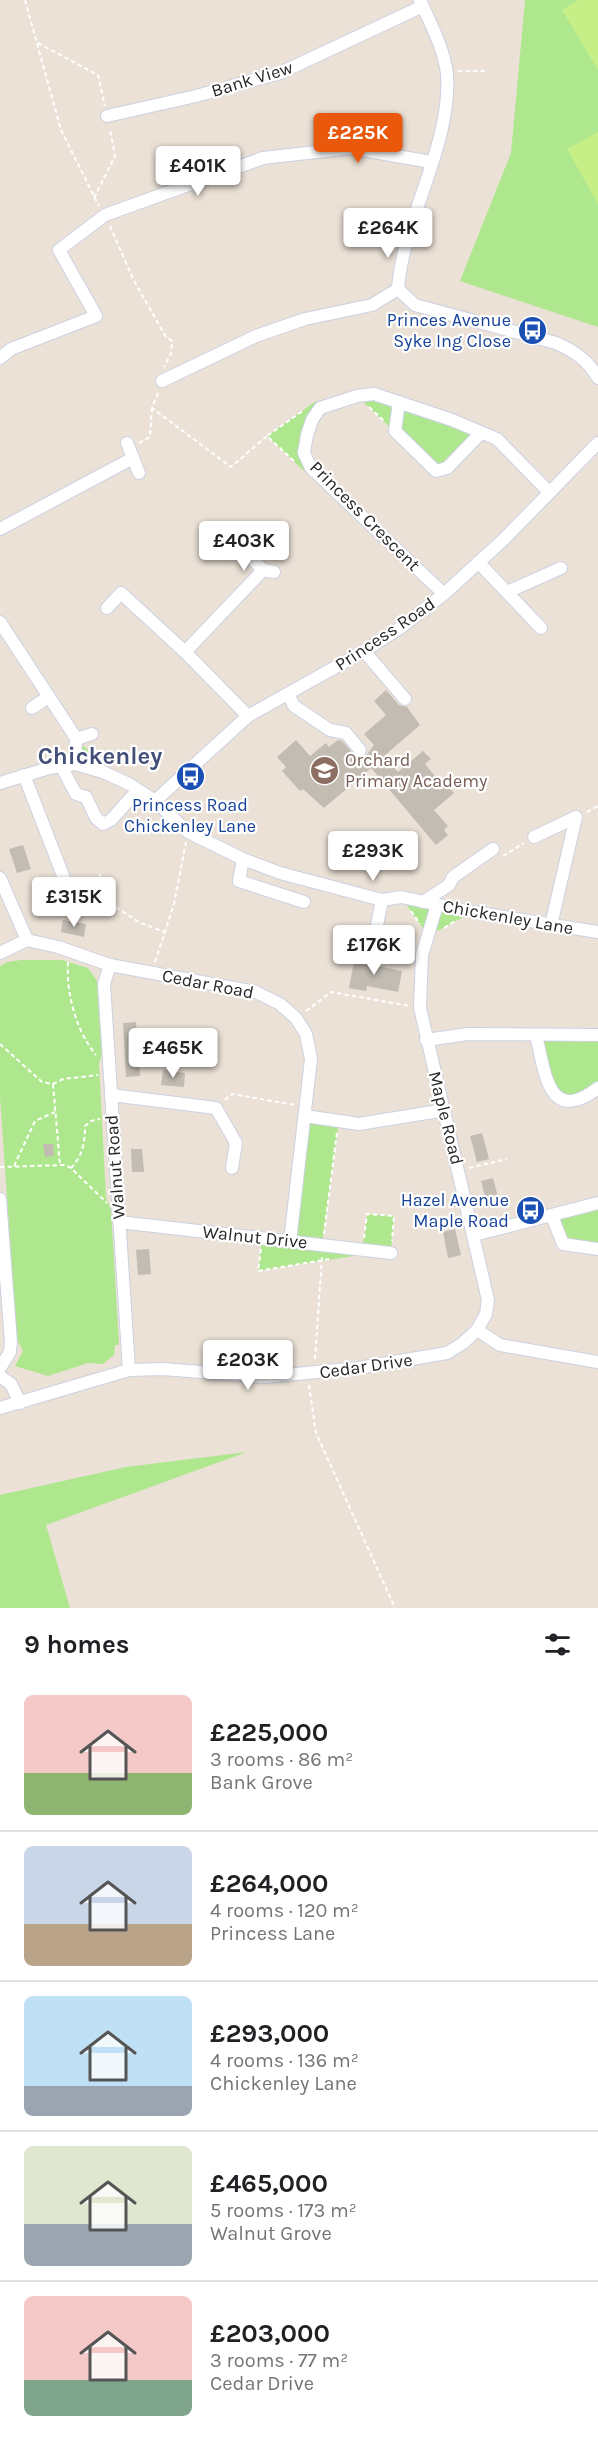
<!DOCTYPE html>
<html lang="en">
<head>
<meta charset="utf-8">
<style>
	:root { --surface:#fff; --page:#f2f2f2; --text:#202124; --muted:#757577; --line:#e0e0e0; --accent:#ea580c }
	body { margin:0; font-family:Karla,sans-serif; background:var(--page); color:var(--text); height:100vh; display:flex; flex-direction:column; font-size:22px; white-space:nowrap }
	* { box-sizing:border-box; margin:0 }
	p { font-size:20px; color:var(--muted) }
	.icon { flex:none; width:33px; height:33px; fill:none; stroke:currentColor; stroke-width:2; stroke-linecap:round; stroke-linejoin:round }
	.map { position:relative; height:1608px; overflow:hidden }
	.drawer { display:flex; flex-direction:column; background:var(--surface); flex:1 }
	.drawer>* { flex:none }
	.price { position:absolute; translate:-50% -51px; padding:0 14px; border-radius:6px; background:#fff; color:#222; font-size:20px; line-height:39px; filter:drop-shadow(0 2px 3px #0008) }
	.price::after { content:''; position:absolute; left:50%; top:36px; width:18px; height:14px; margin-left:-9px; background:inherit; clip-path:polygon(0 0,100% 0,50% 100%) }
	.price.current { background:var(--accent); color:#fff }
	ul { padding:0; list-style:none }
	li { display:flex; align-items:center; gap:18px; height:150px; padding:0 24px }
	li+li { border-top:2px solid var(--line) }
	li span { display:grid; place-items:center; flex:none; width:168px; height:120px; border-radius:9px; color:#555 }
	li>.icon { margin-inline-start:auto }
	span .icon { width:72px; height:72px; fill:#fffc; stroke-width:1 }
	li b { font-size:26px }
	h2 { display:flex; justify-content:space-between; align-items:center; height:72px; padding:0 24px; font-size:26px }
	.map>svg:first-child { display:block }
	.green { fill:#afe78e }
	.pitch { fill:#c7ef88 }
	.building { fill:#c2bcb3 }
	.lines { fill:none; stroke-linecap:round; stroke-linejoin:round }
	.minor-casing { stroke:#ccd1e2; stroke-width:14 }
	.path { stroke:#fff; stroke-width:2; stroke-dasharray:4.5 3; stroke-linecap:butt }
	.minor { stroke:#fff; stroke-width:12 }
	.labels { text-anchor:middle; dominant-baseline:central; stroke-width:4.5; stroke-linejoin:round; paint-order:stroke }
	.street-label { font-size:18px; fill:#272727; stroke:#fff }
	.transit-label { font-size:18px; fill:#164399; stroke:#fff; text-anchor:end }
	.education-label { font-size:18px; fill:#785e54; stroke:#fff; text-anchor:start }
	.district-label { font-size:24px; font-weight:bold; fill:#45507a; stroke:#fff }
</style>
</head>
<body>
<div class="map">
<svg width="598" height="1608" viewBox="0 0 598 1608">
	<rect width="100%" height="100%" fill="#ebe1d6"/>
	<g class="green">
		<polygon points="525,0 598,0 598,327 460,281 511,153"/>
		<polygon points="374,394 481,433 436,471 357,396"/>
		<polygon points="316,401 320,408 307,435 311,468 304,471 267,436"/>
		<polygon points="76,739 119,779 75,764"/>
		<polygon points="401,897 473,912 428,936"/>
		<polygon points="21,960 62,960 88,968 97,981 102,1055 99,1063 106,1198 111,1210 119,1345 115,1345 114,1355 103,1364 88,1363 48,1376 15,1366 23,1351 17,1339 0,1097 0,966 7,962"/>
		<polygon points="536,1035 598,1035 598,1088 561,1101"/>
		<polygon points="305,1116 339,1121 322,1245 362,1250 367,1214 394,1216 391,1253 379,1252 258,1271 262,1237 290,1241"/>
		<polygon points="598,1203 598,1249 563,1244 552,1216"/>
		<polygon points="247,1452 46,1525 70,1608 0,1608 0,1495 126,1467"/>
	</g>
	<g class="pitch">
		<polygon points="578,0 598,0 598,70 562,10"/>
		<polygon points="598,132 598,204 567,149"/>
	</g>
	<g class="building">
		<polygon points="386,690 399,705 407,707 420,725 384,756 398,772 423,751 431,759 425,764 443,786 446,784 454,793 434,810 448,826 444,830 448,835 436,845 371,768 324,808 303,789 300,791 282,771 286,767 277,757 296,740 310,756 326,743 329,747 338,740 342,741 358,759 365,757 374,745 364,734 386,715 374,701"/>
		<polygon points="23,845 31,869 17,873 9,849"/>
		<polygon points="63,920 86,924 84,937 61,932"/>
		<polygon points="355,956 375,959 374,965 402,971 398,992 367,986 366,991 349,988"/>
		<polygon points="136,1022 140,1076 126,1077 123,1023"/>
		<polygon points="163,1070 185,1073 184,1087 161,1085"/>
		<polygon points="482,1133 489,1159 477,1162 470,1136"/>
		<polygon points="43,1144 53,1144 54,1156 45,1157"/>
		<polygon points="131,1149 142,1149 144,1172 132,1172"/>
		<polygon points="493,1178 500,1205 488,1208 481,1181"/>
		<polygon points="455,1229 461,1255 448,1258 443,1232"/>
		<polygon points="149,1249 151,1274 138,1275 136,1250"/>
	</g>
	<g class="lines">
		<defs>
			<g id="minor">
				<path d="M420 0C430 23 444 48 447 74 452 145 403 218 398 289L415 305 556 343C574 351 588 360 598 378"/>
				<polyline points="107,116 196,96 280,73 423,6"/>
				<polyline points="0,358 11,349 96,316 59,250 105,215 263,158 351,148 431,162"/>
				<polyline points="162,381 256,336 305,319 372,305 398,289"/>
				<polyline points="399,402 395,431 436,471 447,468 481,433"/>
				<polyline points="127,443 139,473"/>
				<polyline points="0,529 133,458"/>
				<polyline points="213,538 222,528 263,570 274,572"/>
				<polyline points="478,562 541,628"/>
				<polyline points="507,592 561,568"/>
				<polyline points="444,594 311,468 304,453 307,435 312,420 320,408 357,396 374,394 452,420 497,439 549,492"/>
				<polyline points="107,608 121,593 185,652 248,716"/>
				<polyline points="0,622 72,732 76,739 75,764"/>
				<polyline points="364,651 405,699"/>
				<polyline points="185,652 263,570"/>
				<polyline points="288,694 294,706 330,730 346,733 360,750"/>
				<polyline points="32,708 48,697"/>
				<polyline points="76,739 92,734"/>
				<polyline points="61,766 76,794 86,797 96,818 103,824 111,820 138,790"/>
				<polyline points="24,775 69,891 79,893"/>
				<polyline points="0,783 49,768 75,764 103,772 129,784 155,801 188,832 243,859 280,873 382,900 401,897 473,912 598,932"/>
				<polyline points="155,801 248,716 364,651 400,628 444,594 503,540 598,443"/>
				<polyline points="534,837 576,817 551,925"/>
				<polyline points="243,859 239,881 304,902"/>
				<polyline points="0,878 27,940"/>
				<polyline points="423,902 449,885 453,877 493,849"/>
				<polyline points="377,925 382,900"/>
				<polyline points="0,953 27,940 58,947 110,965 256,992 280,1004 296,1018 306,1034 311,1059 290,1241"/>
				<polyline points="110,965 104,984 129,1370"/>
				<path d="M536 1035C545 1072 548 1126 598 1088"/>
				<polyline points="426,1040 468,1034 598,1035"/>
				<polyline points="111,1095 216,1108 236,1143 232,1168"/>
				<polyline points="305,1116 359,1124 445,1110"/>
				<polyline points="0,1199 11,1342 10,1352 0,1368"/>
				<polyline points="552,1216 563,1244 598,1249"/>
				<polyline points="119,1222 391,1253"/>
				<polyline points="474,1235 598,1203"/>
				<polyline points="477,1330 500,1345 598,1362"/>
				<polyline points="0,1376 11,1384 20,1403"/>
				<polyline points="0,1408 129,1370 163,1369 265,1377 358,1368 447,1353 463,1343 477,1330 486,1314 488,1300 420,1008 422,955 437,905"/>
			</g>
		</defs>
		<use href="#minor" class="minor-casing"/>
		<g class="path">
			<polyline points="25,0 61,130 99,206"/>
			<polyline points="38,43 98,75 105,106"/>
			<polyline points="458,71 488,71"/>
			<polyline points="94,198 115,156 110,129"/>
			<polyline points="110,226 133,279 166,337 172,341 171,353 164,367"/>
			<polyline points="158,393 152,408 231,467 267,436"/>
			<polyline points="369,407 384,421"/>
			<polyline points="139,443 150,437 152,408"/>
			<polyline points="294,461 267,436 304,410"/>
			<polyline points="587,812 598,806"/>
			<polyline points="503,856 524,843"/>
			<polyline points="99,874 114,906 139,922 164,932"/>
			<polyline points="411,911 420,924"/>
			<polyline points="444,928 457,920"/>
			<path d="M68 962C66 993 76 1031 96 1055"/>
			<polyline points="155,962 174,904 186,842"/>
			<polyline points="306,1011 331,992 410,1006"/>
			<polyline points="0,1044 42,1082 53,1084 63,1079 98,1075"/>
			<polyline points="53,1084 60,1165"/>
			<polyline points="225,1100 232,1094 295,1105"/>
			<polyline points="14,1166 35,1121 55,1112"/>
			<polyline points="0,1167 65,1165 71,1168 107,1203"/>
			<path d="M71 1168C83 1155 85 1142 85 1126L91 1121 100 1119"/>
			<polyline points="469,1168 507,1159"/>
			<polyline points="324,1234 337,1132"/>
			<polyline points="364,1238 367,1214 394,1216 392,1241"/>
			<polyline points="261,1249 258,1271 329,1259"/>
			<polyline points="315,1359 322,1257"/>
			<polyline points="309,1385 316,1433 395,1608"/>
		</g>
		<use href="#minor" class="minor"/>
	</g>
	<defs>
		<symbol id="bus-disc" viewBox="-11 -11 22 22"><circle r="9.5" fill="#1a4fb4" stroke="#fff"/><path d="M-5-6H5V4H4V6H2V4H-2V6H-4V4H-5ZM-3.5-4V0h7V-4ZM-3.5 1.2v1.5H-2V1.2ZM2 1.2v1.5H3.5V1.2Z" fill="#fff"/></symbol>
		<symbol id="school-disc" viewBox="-11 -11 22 22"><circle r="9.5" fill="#8d6e63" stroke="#fff"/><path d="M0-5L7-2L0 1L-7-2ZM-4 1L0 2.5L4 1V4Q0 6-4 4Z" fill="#fff"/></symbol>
	</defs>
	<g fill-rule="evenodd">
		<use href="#bus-disc" x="516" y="314" width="33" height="33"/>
		<use href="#school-disc" x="308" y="754" width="33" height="33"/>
		<use href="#bus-disc" x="174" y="760" width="33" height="33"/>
		<use href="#bus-disc" x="514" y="1194" width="33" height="33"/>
	</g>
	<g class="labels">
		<g class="street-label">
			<text transform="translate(252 79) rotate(-17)">Bank View</text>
			<text transform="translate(365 516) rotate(45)">Princess Crescent</text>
			<text transform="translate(385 634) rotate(-34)">Princess Road</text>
			<text transform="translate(508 917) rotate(10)">Chickenley Lane</text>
			<text transform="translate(208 984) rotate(11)">Cedar Road</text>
			<text transform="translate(446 1118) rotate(76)">Maple Road</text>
			<text transform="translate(115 1167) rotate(-94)">Walnut Road</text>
			<text transform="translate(255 1237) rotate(6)">Walnut Drive</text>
			<text transform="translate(366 1366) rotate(-8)">Cedar Drive</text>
		</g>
		<g class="transit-label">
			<text x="511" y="320">Princes Avenue<tspan x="511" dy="21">Syke Ing Close</tspan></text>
			<text x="190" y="805" text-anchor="middle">Princess Road<tspan x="190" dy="21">Chickenley Lane</tspan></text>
			<text x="509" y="1200">Hazel Avenue<tspan x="509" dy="21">Maple Road</tspan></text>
		</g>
		<g class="education-label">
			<text x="345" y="760">Orchard<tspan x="345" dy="21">Primary Academy</tspan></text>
		</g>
		<g class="district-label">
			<text x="100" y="756">Chickenley</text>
		</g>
	</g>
</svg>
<b class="price current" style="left:358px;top:164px">£225K</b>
<b class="price" style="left:198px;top:197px">£401K</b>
<b class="price" style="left:388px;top:259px">£264K</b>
<b class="price" style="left:244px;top:572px">£403K</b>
<b class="price" style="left:373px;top:882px">£293K</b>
<b class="price" style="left:74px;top:928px">£315K</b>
<b class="price" style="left:374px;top:976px">£176K</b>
<b class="price" style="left:173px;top:1079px">£465K</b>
<b class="price" style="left:248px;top:1391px">£203K</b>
</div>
<section class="drawer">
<h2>9 homes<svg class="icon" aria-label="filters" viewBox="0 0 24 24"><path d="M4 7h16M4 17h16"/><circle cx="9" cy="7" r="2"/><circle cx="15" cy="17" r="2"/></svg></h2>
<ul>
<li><span style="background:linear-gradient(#f6c9c9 65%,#8fb573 0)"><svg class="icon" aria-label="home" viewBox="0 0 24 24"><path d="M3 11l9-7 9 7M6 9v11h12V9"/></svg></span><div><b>£225,000</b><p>3 rooms · 86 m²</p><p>Bank Grove</p></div></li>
<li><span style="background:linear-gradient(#c9d6e8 65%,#b9a48a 0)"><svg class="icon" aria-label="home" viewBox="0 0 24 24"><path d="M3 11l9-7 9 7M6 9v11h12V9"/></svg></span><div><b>£264,000</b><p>4 rooms · 120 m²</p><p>Princess Lane</p></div></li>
<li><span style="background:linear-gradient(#bfe0f5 75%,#9aa5b1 0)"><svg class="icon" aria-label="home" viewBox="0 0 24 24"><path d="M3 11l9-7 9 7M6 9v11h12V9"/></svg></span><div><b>£293,000</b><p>4 rooms · 136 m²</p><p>Chickenley Lane</p></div></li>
<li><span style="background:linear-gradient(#dfe7d0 65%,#9aa5b1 0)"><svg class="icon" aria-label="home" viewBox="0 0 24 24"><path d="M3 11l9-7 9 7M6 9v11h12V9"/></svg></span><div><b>£465,000</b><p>5 rooms · 173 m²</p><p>Walnut Grove</p></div></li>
<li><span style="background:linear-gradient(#f6c9c9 70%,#7fa58c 0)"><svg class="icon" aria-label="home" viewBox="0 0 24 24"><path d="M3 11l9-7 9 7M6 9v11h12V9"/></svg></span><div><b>£203,000</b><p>3 rooms · 77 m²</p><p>Cedar Drive</p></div></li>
</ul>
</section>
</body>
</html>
